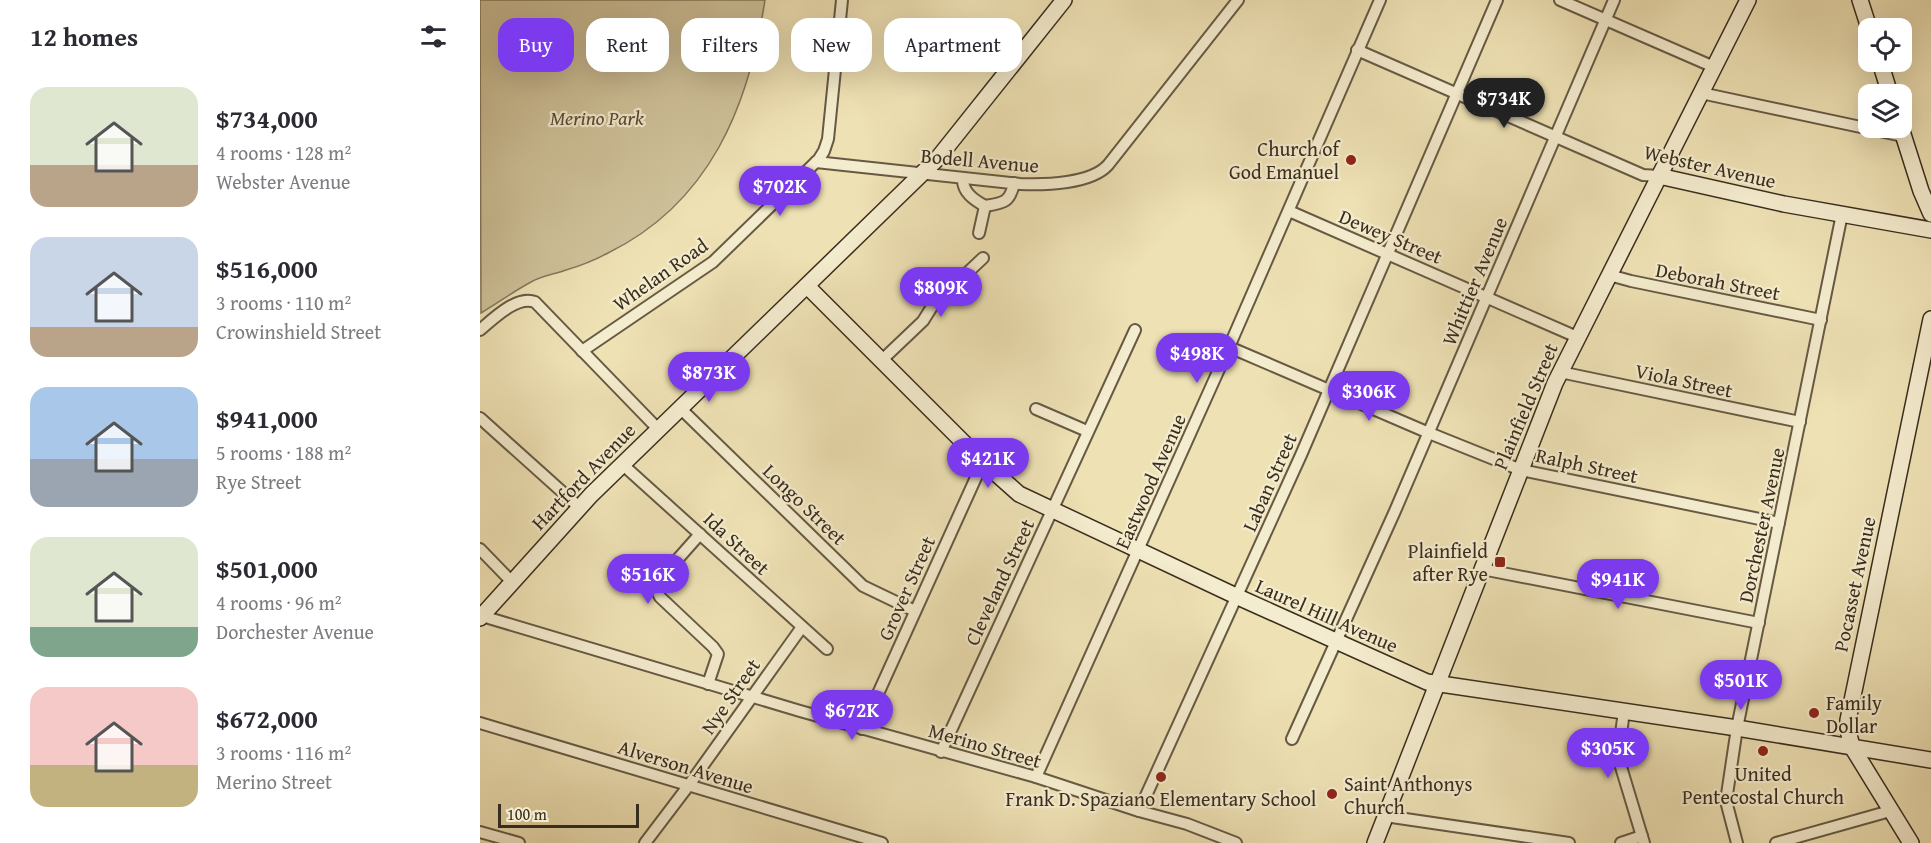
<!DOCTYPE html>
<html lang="en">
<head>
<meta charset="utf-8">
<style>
	:root { --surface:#fff; --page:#f2f2f3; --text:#2b2b33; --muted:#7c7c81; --accent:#7c3aed }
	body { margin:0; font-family:"Gentium Book Plus",serif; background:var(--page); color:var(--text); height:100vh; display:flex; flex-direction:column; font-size:22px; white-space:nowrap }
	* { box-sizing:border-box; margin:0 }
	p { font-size:20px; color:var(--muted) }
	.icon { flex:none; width:33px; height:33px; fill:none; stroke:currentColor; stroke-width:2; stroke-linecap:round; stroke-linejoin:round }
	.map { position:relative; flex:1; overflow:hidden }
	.details { display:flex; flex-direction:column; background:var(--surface); width:480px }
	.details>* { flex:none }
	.hud { position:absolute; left:18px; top:18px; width:570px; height:54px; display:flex; gap:12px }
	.buttons { position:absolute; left:1378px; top:18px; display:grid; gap:12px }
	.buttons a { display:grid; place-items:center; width:54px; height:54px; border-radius:12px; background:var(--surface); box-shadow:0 6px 24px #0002; font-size:30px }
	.scale { position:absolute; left:18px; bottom:15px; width:141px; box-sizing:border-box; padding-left:6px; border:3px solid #392d1e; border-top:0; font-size:16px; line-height:21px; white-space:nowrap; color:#392d1e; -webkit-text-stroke:4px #f4ecce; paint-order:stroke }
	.price { position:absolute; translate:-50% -51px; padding:0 14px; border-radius:21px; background:var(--accent); color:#fff; font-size:20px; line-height:39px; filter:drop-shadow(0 2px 3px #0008) }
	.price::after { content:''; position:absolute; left:50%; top:36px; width:18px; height:14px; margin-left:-9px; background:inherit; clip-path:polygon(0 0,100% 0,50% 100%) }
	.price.active { background:#222; color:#fff }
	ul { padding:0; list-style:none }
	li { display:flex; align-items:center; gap:18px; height:150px; padding:0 30px }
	li span { display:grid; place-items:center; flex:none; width:168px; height:120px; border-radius:18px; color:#555 }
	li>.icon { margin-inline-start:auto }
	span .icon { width:72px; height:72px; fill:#fffc; stroke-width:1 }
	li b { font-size:26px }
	h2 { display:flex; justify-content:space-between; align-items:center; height:72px; padding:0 30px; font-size:26px }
	.chip { padding:0 21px; border-radius:18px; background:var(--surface); box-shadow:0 6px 24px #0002; font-size:21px; line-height:54px }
	.chip.active { background:var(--accent); color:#fff }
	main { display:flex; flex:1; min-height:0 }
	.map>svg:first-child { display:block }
	.green { fill:#cfc29a; stroke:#84785c; stroke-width:1.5 }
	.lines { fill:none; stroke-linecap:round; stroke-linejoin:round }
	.street-casing { stroke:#665a44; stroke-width:14 }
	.secondary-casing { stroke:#392d1e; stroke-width:18 }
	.street { stroke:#f4ecce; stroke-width:10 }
	.secondary { stroke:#f4ecce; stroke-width:15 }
	.poi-dot { fill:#8f2418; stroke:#f4ecce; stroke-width:2 }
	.labels { text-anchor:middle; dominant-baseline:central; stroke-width:4.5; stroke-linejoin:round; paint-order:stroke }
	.park-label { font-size:20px; font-style:italic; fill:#574b37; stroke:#f4ecce }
	.poi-label { font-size:20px; fill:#392d1e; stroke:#f4ecce; text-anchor:end }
	.street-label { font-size:20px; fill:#392d1e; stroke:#f4ecce }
</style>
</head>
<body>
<main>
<section class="details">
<h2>12 homes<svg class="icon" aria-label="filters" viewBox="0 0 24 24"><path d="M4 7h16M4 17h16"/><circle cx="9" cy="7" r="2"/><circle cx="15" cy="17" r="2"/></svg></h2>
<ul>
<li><span style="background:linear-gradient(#dfe7d0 65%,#b9a48a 0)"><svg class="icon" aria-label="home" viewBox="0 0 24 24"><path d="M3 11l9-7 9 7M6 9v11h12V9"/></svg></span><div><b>$734,000</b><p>4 rooms · 128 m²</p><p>Webster Avenue</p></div></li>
<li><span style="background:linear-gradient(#c9d6e8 75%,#b9a48a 0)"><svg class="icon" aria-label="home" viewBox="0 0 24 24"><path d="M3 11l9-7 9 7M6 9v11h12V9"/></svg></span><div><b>$516,000</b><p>3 rooms · 110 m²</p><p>Crowinshield Street</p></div></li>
<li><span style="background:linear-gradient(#a9c7e8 60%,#9aa5b1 0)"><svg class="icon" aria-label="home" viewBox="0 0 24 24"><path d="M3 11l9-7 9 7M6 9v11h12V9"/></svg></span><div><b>$941,000</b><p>5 rooms · 188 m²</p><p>Rye Street</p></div></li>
<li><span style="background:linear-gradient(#dfe7d0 75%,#7fa58c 0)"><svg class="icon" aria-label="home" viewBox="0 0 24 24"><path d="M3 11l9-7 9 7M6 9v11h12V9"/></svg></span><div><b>$501,000</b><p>4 rooms · 96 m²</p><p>Dorchester Avenue</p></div></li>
<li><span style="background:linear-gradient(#f6c9c9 65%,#c2b280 0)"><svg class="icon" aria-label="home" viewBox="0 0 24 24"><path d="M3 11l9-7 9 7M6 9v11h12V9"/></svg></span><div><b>$672,000</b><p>3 rooms · 116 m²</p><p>Merino Street</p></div></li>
</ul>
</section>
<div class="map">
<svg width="1451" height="843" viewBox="0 0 1451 843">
	<rect width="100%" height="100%" fill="#eee1b4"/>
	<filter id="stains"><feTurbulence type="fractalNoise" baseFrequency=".00333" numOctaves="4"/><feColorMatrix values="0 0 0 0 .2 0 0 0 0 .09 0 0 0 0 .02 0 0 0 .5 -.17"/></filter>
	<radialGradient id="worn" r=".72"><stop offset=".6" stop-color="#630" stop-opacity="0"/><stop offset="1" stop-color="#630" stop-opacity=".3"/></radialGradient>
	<path class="green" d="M0 0H285C269 106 230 203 128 253 115 260 100 266 86 270 75 274 61 276 51 282 34 291 18 303 1 313Z"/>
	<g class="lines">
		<defs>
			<g id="street">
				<polyline points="1080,0 1234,67"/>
				<polyline points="877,50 1163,175 1179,176"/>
				<polyline points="1221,93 1423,136"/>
				<path d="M336 162 540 184C565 185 611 184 628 165L758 0"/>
				<path d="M483 178C482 192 494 200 505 206 523 203 530 203 534 183"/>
				<polyline points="809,211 1097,337"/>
				<polyline points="499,233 505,206"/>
				<polyline points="1129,275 1151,281 1341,320"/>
				<path d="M0 330C13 319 37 295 55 302L178 429"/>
				<polyline points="749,347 949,433 1041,470 1299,523"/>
				<polyline points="102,351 233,262 339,159 344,151 348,139 362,0"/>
				<polyline points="402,360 443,321 453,305 503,258"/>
				<polyline points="1080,372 1320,422"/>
				<polyline points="200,408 383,586 435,611"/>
				<polyline points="556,409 607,431"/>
				<polyline points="0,418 99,507"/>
				<polyline points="142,464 347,649"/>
				<polyline points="220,534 181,578 176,589 180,597 233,647 238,654 228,684"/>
				<polyline points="0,549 32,582"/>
				<polyline points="1002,569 1279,623"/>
				<polyline points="2,616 320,711 556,777 659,811 707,824 756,843"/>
				<polyline points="1144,711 1138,757 1164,843"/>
				<polyline points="0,723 402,843"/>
				<polyline points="382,729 503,462"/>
				<polyline points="812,739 915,511 1134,0"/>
				<polyline points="461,752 655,330"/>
				<polyline points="556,777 749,347 900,0"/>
				<polyline points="659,811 821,455 1017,0"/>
				<polyline points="905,816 1089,843"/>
				<polyline points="0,832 39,843"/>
				<polyline points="165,843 209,785 322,627"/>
				<polyline points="1141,843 1162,836"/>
				<polyline points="1257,843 1246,801 1257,728 1362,214"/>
				<polyline points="1296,843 1410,811"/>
			</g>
			<g id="secondary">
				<polyline points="1380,0 1389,28"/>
				<polyline points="1400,62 1410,94"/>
				<polyline points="1421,128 1441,191 1451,214"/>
				<polyline points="1179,176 1304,204 1451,230"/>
				<polyline points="327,286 503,462 539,494 758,597 947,682 1257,728 1451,760"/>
				<polyline points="0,618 111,495 458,158 584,0"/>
				<polyline points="895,843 1075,383 1268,0"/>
				<polyline points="1431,843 1372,747 1368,730 1368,720 1451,319"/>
			</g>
		</defs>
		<use href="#street" class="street-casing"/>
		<use href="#secondary" class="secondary-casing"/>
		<use href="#street" class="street"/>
		<use href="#secondary" class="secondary"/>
	</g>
	<g class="poi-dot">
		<circle cx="871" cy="160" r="6"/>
		<rect x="1014" y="556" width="12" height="12" rx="3"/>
		<circle cx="1334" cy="713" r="6"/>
		<circle cx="1283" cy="751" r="6"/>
		<circle cx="681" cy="777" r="6"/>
		<circle cx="852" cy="794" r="6"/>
	</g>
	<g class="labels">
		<g class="park-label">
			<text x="117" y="117">Merino Park</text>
		</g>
		<g class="poi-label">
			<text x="859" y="148">Church of<tspan x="859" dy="23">God Emanuel</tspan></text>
			<text x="1008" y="550">Plainfield<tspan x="1008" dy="23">after Rye</tspan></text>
			<text x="1346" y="702" text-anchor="start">Family<tspan x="1346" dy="23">Dollar</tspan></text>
			<text x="1283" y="773" text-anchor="middle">United<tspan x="1283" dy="23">Pentecostal Church</tspan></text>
			<text x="864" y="783" text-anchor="start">Saint Anthonys<tspan x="864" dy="23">Church</tspan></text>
			<text x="681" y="798" text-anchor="middle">Frank D. Spaziano Elementary School</text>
		</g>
		<g class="street-label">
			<text transform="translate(500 160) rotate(5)">Bodell Avenue</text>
			<text transform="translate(1230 166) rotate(13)">Webster Avenue</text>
			<text transform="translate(911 236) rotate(23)">Dewey Street</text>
			<text transform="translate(180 274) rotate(-35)">Whelan Road</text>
			<text transform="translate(994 281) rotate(-67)">Whittier Avenue</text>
			<text transform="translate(1238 281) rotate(11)">Deborah Street</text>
			<text transform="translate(1204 380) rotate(12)">Viola Street</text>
			<text transform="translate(1045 406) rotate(-67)">Plainfield Street</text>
			<text transform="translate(1107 465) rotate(12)">Ralph Street</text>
			<text transform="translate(103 476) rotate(-46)">Hartford Avenue</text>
			<text transform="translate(670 481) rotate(-66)">Eastwood Avenue</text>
			<text transform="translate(789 482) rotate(-66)">Laban Street</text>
			<text transform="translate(325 504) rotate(44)">Longo Street</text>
			<text transform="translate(1281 525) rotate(-78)">Dorchester Avenue</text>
			<text transform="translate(257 543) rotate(43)">Ida Street</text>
			<text transform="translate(519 582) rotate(-65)">Cleveland Street</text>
			<text transform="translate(1374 584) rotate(-78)">Pocasset Avenue</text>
			<text transform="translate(426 588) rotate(-66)">Grover Street</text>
			<text transform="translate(847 615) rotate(24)">Laurel Hill Avenue</text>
			<text transform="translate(250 696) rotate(-55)">Nye Street</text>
			<text transform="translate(505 745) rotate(16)">Merino Street</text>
			<text transform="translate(206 766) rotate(17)">Alverson Avenue</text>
		</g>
	</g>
	<rect width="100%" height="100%" filter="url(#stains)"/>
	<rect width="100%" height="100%" fill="url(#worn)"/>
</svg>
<div class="buttons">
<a><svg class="icon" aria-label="locate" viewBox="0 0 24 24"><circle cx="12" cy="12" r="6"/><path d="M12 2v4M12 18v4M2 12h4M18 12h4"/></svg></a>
<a><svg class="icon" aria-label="layers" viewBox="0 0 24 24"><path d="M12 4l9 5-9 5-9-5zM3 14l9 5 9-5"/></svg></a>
</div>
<div class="scale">100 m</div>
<b class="price active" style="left:1024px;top:129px">$734K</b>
<b class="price" style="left:300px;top:217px">$702K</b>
<b class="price" style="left:461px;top:318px">$809K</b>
<b class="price" style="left:717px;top:384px">$498K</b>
<b class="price" style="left:229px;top:403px">$873K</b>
<b class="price" style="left:889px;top:422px">$306K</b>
<b class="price" style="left:508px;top:489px">$421K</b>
<b class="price" style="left:168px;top:605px">$516K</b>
<b class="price" style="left:1138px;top:610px">$941K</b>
<b class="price" style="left:1261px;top:711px">$501K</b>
<b class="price" style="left:372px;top:741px">$672K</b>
<b class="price" style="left:1128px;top:779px">$305K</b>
<div class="hud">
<a class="chip active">Buy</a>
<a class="chip">Rent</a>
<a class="chip">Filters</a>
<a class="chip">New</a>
<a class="chip">Apartment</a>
</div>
</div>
</main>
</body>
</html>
